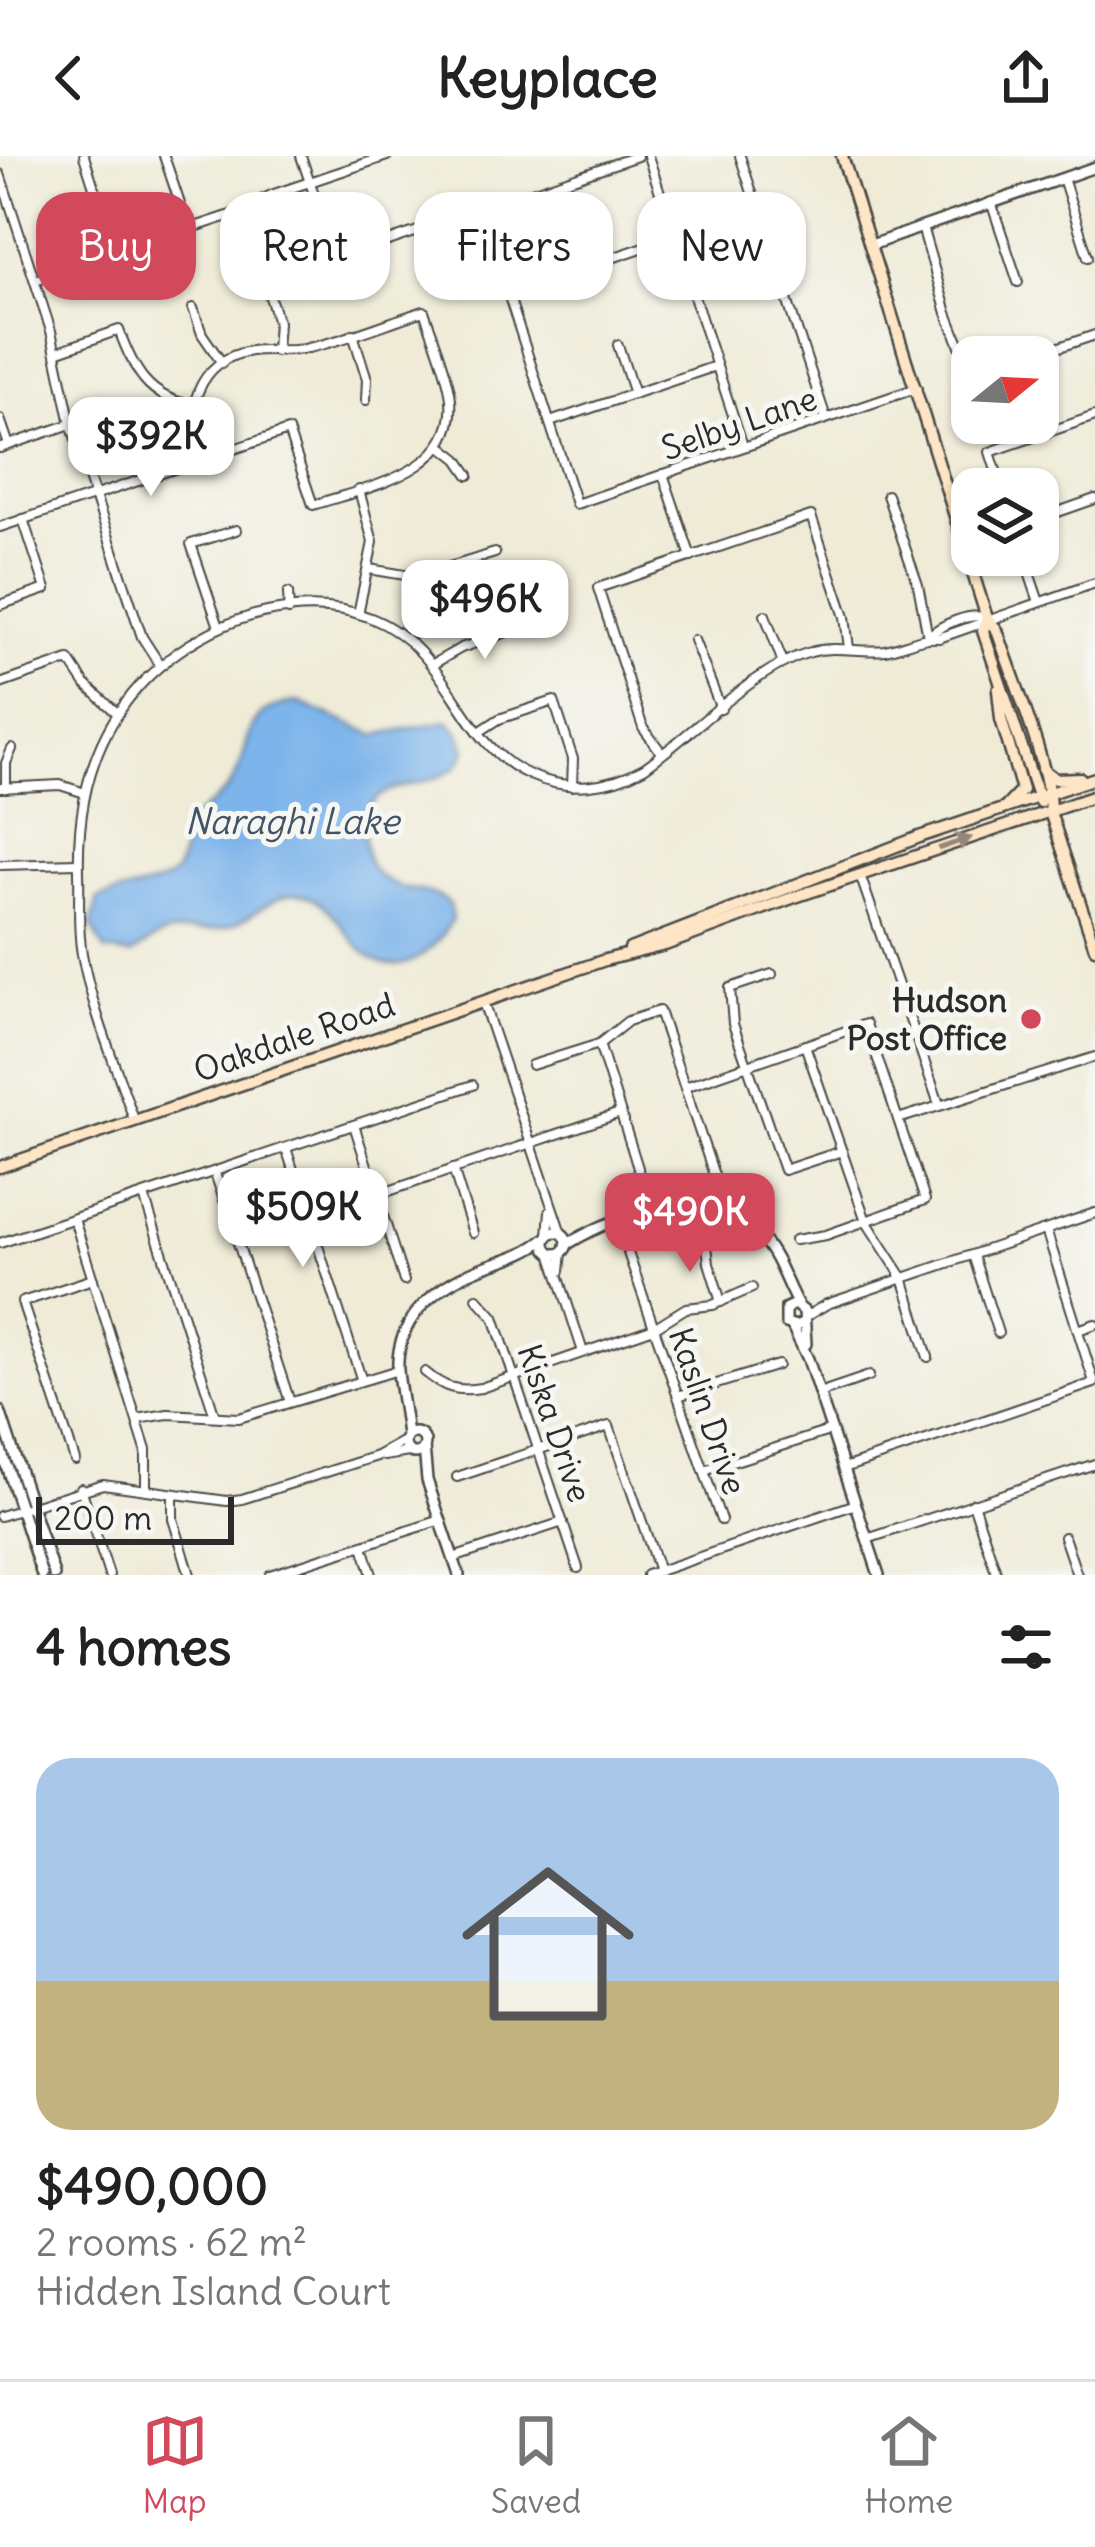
<!DOCTYPE html>
<html lang="en">
<head>
<meta charset="utf-8">
<style>
	:root { --surface:#fff; --page:#f6f6f6; --text:#222; --muted:#767676; --line:#e0e0e0; --accent:#d1495b }
	body { margin:0; font-family:Delius,sans-serif; background:var(--page); color:var(--text); height:100vh; display:flex; flex-direction:column; font-size:45px; white-space:nowrap }
	* { box-sizing:border-box; margin:0 }
	p { font-size:39px; color:var(--muted) }
	.icon { flex:none; width:66px; height:66px; fill:none; stroke:currentColor; stroke-width:2; stroke-linecap:round; stroke-linejoin:round }
	.map { position:relative; height:1419px; overflow:hidden }
	.panel { display:flex; flex-direction:column; background:var(--surface); flex:1 }
	.panel>* { flex:none }
	.guide { position:absolute; left:36px; top:36px; width:1023px; height:108px; display:flex; gap:24px }
	.needle { width:78px; rotate:72deg }
	.fabs { position:absolute; left:951px; top:180px; display:grid; gap:24px }
	.fabs a { display:grid; place-items:center; width:108px; height:108px; border-radius:24px; background:var(--surface); box-shadow:0 3px 9px #0004; font-size:60px }
	.scale { position:absolute; left:36px; bottom:30px; width:198px; box-sizing:border-box; padding-left:12px; border:6px solid #2b2b2b; border-top:0; font-size:33px; line-height:42px; white-space:nowrap; color:#2b2b2b; -webkit-text-stroke:9px #f6f6f2; paint-order:stroke }
	.price { position:absolute; translate:-50% -102px; padding:0 27px; border-radius:24px; background:#fff; color:#222; font-size:39px; line-height:78px; filter:drop-shadow(0 3px 6px #0008) }
	.price::after { content:''; position:absolute; left:50%; top:72px; width:36px; height:27px; margin-left:-18px; background:inherit; clip-path:polygon(0 0,100% 0,50% 100%) }
	.price.selected { background:var(--accent); color:#fff }
	ul { padding:0; list-style:none }
	li { display:grid; align-content:center; gap:24px; height:636px; padding:0 36px }
	li+li { border-top:3px solid var(--line) }
	li span { display:grid; place-items:center; height:372px; border-radius:36px; color:#555 }
	li>.icon { margin-inline-start:auto }
	span .icon { width:216px; height:216px; fill:#fffc; stroke-width:1 }
	li b { font-size:51px }
	h2 { display:flex; justify-content:space-between; align-items:center; height:144px; padding:0 36px; font-size:51px }
	.chip { padding:0 42px; border-radius:36px; background:var(--surface); box-shadow:0 3px 9px #0004; font-size:42px; line-height:108px }
	.chip.selected { background:var(--accent); color:#fff }
	header { display:flex; justify-content:space-between; align-items:center; height:156px; padding:0 36px; background:var(--surface); font-size:54px; font-weight:800 }
	.tab-bar { display:flex; justify-content:space-around; align-items:center; height:168px; border-top:3px solid var(--line); background:var(--surface); font-size:33px; color:var(--muted) }
	.tab-bar a { display:grid; justify-items:center; gap:6px }
	.tab-bar .selected { color:var(--accent) }
	.map>svg:first-child { display:block }
	.water { fill:#7bb4eb; stroke:#53708b; stroke-width:3 }
	.lines { fill:none; stroke-linecap:round; stroke-linejoin:round }
	.minor-casing { stroke:#484845; stroke-width:12 }
	.tertiary-casing { stroke:#484845; stroke-width:14 }
	.secondary-casing { stroke:#484845; stroke-width:15 }
	.minor { stroke:#fff; stroke-width:8 }
	.tertiary { stroke:#fff; stroke-width:9 }
	.secondary { stroke:#fde5c5; stroke-width:10 }
	.oneway { fill:#948878 }
	.poi-dot { fill:#d1495b; stroke:#f6f6f2; stroke-width:4.5 }
	.labels { text-anchor:middle; dominant-baseline:central; stroke-width:10; stroke-linejoin:round; paint-order:stroke }
	.street-label { font-size:33px; fill:#2b2b2b; stroke:#f6f6f2 }
	.poi-label { font-size:33px; font-weight:bold; fill:#2b2b2b; stroke:#f6f6f2; text-anchor:end }
	.water-label { font-size:36px; font-style:italic; fill:#435465; stroke:#f6f6f2 }
</style>
</head>
<body>
<header><svg class="icon" aria-label="back" viewBox="0 0 24 24"><path d="M15 5l-7 7 7 7"/></svg>Keyplace<svg class="icon" aria-label="share" viewBox="0 0 24 24"><path d="M12 15V3M7 8l5-5 5 5M5 13v7h14v-7"/></svg></header>
<div class="map">
<svg width="1095" height="1419" viewBox="0 0 1095 1419">
	<rect width="100%" height="100%" fill="#f6f6f2"/>
	<filter id="ink" filterUnits="userSpaceOnUse"><feTurbulence type="fractalNoise" baseFrequency=".00833" numOctaves="2"/><feDisplacementMap in="SourceGraphic" scale="24" xChannelSelector="R" yChannelSelector="G"/><feConvolveMatrix kernelMatrix="1 2 1 2 8 2 1 2 1" color-interpolation-filters="sRGB"/></filter>
	<filter id="wash" filterUnits="userSpaceOnUse"><feTurbulence type="fractalNoise" baseFrequency=".004" numOctaves="4" result="noise"/><feDisplacementMap in="SourceGraphic" scale="48" xChannelSelector="R" yChannelSelector="G"/><feGaussianBlur stdDeviation="2.7" result="paint"/><feColorMatrix in="noise" values="0 0 0 0 0 0 0 0 0 0 0 0 0 0 0 0 0 1.4 0 .05"/><feComposite in="paint" operator="in"/></filter>
	<g filter="url(#wash)">
		<rect width="100%" height="100%" fill="#efebd7"/>
		<path class="water" d="M298 546 375 579 447 565 460 577 466 594C463 600 461 607 456 611 422 639 355 617 365 688 367 703 368 711 381 721 406 741 424 727 450 748L452 764C433 796 399 828 364 796 346 780 334 752 312 742 279 727 256 762 228 771 207 778 183 772 163 779 152 783 141 793 131 799L105 795 91 769 98 743C120 735 152 733 170 721 184 711 182 684 190 669 198 652 217 647 229 631 257 592 235 552 298 546Z"/>
	</g>
	<g filter="url(#ink)">
		<g class="lines">
			<defs>
				<g id="minor">
					<polyline points="84,0 115,97"/>
					<polyline points="164,0 188,72"/>
					<polyline points="301,0 336,103 637,0"/>
					<polyline points="648,0 743,290"/>
					<polyline points="740,0 826,262"/>
					<polyline points="0,18 51,175 71,268 142,481 160,509"/>
					<polyline points="1063,22 1088,101"/>
					<polyline points="991,46 1018,126"/>
					<polyline points="481,54 576,348 917,232"/>
					<polyline points="922,71 947,157 972,220"/>
					<polyline points="35,124 231,59 271,39 387,0"/>
					<polyline points="267,132 278,166 276,195"/>
					<polyline points="508,137 674,81"/>
					<polyline points="193,152 202,178 222,207"/>
					<polyline points="353,178 367,223 366,244"/>
					<polyline points="618,189 634,238"/>
					<path d="M56 196 119 174C133 213 148 242 192 249"/>
					<polyline points="1030,201 1095,179"/>
					<polyline points="0,263 9,289"/>
					<polyline points="550,266 716,210"/>
					<polyline points="440,289 458,303 469,319"/>
					<polyline points="0,292 71,268"/>
					<polyline points="663,318 691,401"/>
					<polyline points="1002,333 990,296 1095,260"/>
					<polyline points="887,339 918,429 928,481"/>
					<polyline points="1038,363 1095,343"/>
					<path d="M0 371 288 275 313 349C368 331 464 316 450 236 445 209 433 181 424 155 386 167 347 184 308 192 289 197 270 192 251 195 196 203 183 259 198 304"/>
					<polyline points="1023,399 1039,446"/>
					<polyline points="369,413 417,421 495,397"/>
					<polyline points="288,437 289,454"/>
					<polyline points="0,449 46,433 23,363"/>
					<polyline points="358,458 373,386 359,334"/>
					<polyline points="765,459 783,507"/>
					<polyline points="219,471 191,388 236,374"/>
					<path d="M929 480C942 468 971 456 987 462"/>
					<polyline points="694,484 721,553"/>
					<polyline points="433,508 461,492 521,471"/>
					<polyline points="0,528 69,504 85,528 117,557"/>
					<polyline points="479,576 499,563 554,545 573,603 572,630"/>
					<polyline points="662,597 643,572 598,432 811,360 845,461 849,492"/>
					<polyline points="0,632 60,629 85,637"/>
					<polyline points="6,632 6,607 12,593"/>
					<polyline points="0,709 78,707"/>
					<polyline points="860,719 939,948"/>
					<polyline points="772,818 730,832 733,868 784,1014 842,995"/>
					<polyline points="483,846 561,1077"/>
					<polyline points="599,888 638,1012 640,1032"/>
					<polyline points="805,889 866,1065 903,1122 928,1201"/>
					<polyline points="532,909 599,888 628,865 659,855 716,1025"/>
					<polyline points="685,931 866,868 925,1044 826,1079 795,1084"/>
					<polyline points="898,963 1095,901"/>
					<path d="M134 964C116 910 92 854 82 798 77 771 80 744 79 716 76 610 115 526 211 476 257 452 321 442 371 462 453 495 458 588 530 619 568 636 608 632 644 612 692 579 756 510 811 496 836 489 860 497 885 494 903 491 920 480 939 482L1095 427"/>
					<polyline points="354,969 404,1125"/>
					<polyline points="286,992 361,1222"/>
					<polyline points="453,1013 473,1077"/>
					<polyline points="215,1017 290,1246"/>
					<polyline points="377,1039 620,957"/>
					<polyline points="144,1040 215,1260"/>
					<polyline points="74,1063 146,1294 146,1334"/>
					<polyline points="1046,1074 1094,1226"/>
					<polyline points="548,1079 550,1055"/>
					<polyline points="706,1081 709,1107 721,1146"/>
					<polyline points="0,1087 473,929"/>
					<polyline points="627,1094 721,1364"/>
					<polyline points="551,1097 583,1196"/>
					<polyline points="973,1099 998,1177"/>
					<polyline points="560,1115 562,1096"/>
					<polyline points="477,1142 494,1161 578,1412"/>
					<polyline points="805,1161 827,1148 1095,1057"/>
					<polyline points="1078,1174 1095,1168"/>
					<path d="M425 1216C444 1232 457 1236 481 1232L654 1172 686 1152 713 1149 752 1132"/>
					<polyline points="819,1237 869,1220"/>
					<polyline points="678,1240 778,1209"/>
					<polyline points="137,1263 168,1258 239,1262 398,1214"/>
					<polyline points="384,1300 409,1296"/>
					<polyline points="75,1304 22,1146 93,1123"/>
					<polyline points="844,1312 1094,1227"/>
					<polyline points="704,1315 832,1274"/>
					<polyline points="457,1321 609,1270 659,1415"/>
					<polyline points="81,1332 109,1419"/>
					<polyline points="173,1338 173,1363 190,1419"/>
					<polyline points="973,1347 997,1419"/>
					<polyline points="0,1360 103,1328 227,1345 242,1343 377,1300 404,1285"/>
					<polyline points="1064,1381 1077,1419"/>
					<polyline points="867,1383 1095,1308"/>
					<polyline points="363,1390 372,1419"/>
					<polyline points="453,1402 563,1366"/>
					<polyline points="270,1419 441,1364"/>
					<polyline points="647,1419 856,1348"/>
				</g>
				<g id="tertiary">
					<polyline points="871,89 1095,11"/>
					<circle cx="556" cy="1087" r="11"/>
					<path d="M566 1089C622 1055 712 1025 763 1084 779 1102 786 1128 798 1149"/>
					<polyline points="802,1167 796,1170 786,1167 786,1152 795,1148 804,1155 806,1188"/>
					<polyline points="792,1170 808,1203 879,1419"/>
					<polyline points="0,1255 54,1419"/>
					<circle cx="415" cy="1287" r="10"/>
					<path d="M407 1280C405 1258 400 1237 398 1215 395 1164 435 1130 479 1113 502 1104 526 1099 546 1082"/>
					<polyline points="0,1291 42,1419"/>
					<polyline points="424,1291 427,1324 459,1419"/>
				</g>
				<g id="secondary">
					<path d="M842 0 987 462 997 474C1012 521 1051 612 1050 656L1095 792"/>
					<polyline points="987,462 983,475 1040,646"/>
					<polyline points="998,534 1001,563 1022,634 1007,650"/>
					<polyline points="1043,614 1055,623 1080,622"/>
					<polyline points="630,793 922,680 1095,622"/>
					<polyline points="0,1011 605,804 665,789 792,742 1095,640"/>
				</g>
			</defs>
			<use href="#minor" class="minor-casing"/>
			<use href="#tertiary" class="tertiary-casing"/>
			<use href="#secondary" class="secondary-casing"/>
			<use href="#minor" class="minor"/>
			<use href="#tertiary" class="tertiary"/>
			<use href="#secondary" class="secondary"/>
		</g>
		<defs><path id="oneway-solid" d="M-6-.8H1V-3.2L6.5 0L1 3.2V.8H-6Z" transform="scale(3)"/></defs>
		<use class="oneway" href="#oneway-solid" transform="translate(955 687) rotate(-19)"/>
	</g>
	<circle class="poi-dot" cx="1031" cy="863" r="12"/>
	<g class="labels">
		<g class="street-label">
			<text transform="translate(739 267) rotate(-19)">Selby Lane</text>
			<text transform="translate(294 881) rotate(-19)">Oakdale Road</text>
			<text transform="translate(708 1255) rotate(71)">Kaslin Drive</text>
			<text transform="translate(555 1267) rotate(71)">Kiska Drive</text>
		</g>
		<g class="poi-label">
			<text x="1007" y="844">Hudson<tspan x="1007" dy="38">Post Office</tspan></text>
		</g>
		<g class="water-label">
			<text x="292" y="665">Naraghi Lake</text>
		</g>
	</g>
</svg>
<div class="fabs">
<a><svg class="needle" viewBox="-14 -14 28 28"><path d="M0-13l5 13h-10z" fill="#e53935"/><path d="M0 13l5-13h-10z" fill="#767676"/></svg></a>
<a><svg class="icon" aria-label="layers" viewBox="0 0 24 24"><path d="M12 4l9 5-9 5-9-5zM3 14l9 5 9-5"/></svg></a>
</div>
<div class="scale">200 m</div>
<b class="price" style="left:151px;top:343px">$392K</b>
<b class="price" style="left:485px;top:506px">$496K</b>
<b class="price" style="left:303px;top:1114px">$509K</b>
<b class="price selected" style="left:690px;top:1119px">$490K</b>
<div class="guide">
<a class="chip selected">Buy</a>
<a class="chip">Rent</a>
<a class="chip">Filters</a>
<a class="chip">New</a>
</div>
</div>
<section class="panel">
<h2>4 homes<svg class="icon" aria-label="filters" viewBox="0 0 24 24"><path d="M4 7h16M4 17h16"/><circle cx="9" cy="7" r="2"/><circle cx="15" cy="17" r="2"/></svg></h2>
<ul>
<li><span style="background:linear-gradient(#a9c7e8 60%,#c2b280 0)"><svg class="icon" aria-label="home" viewBox="0 0 24 24"><path d="M3 11l9-7 9 7M6 9v11h12V9"/></svg></span><div><b>$490,000</b><p>2 rooms · 62 m²</p><p>Hidden Island Court</p></div></li>
</ul>
</section>
<nav class="tab-bar">
<a class="selected"><svg class="icon" aria-label="map" viewBox="0 0 24 24"><path d="M3 6l6-2 6 2 6-2v14l-6 2-6-2-6 2zM9 4v14M15 6v14"/></svg>Map</a>
<a><svg class="icon" aria-label="saved" viewBox="0 0 24 24"><path d="M7 4h10v16l-5-4-5 4z"/></svg>Saved</a>
<a><svg class="icon" aria-label="home" viewBox="0 0 24 24"><path d="M3 11l9-7 9 7M6 9v11h12V9"/></svg>Home</a>
</nav>
</body>
</html>
